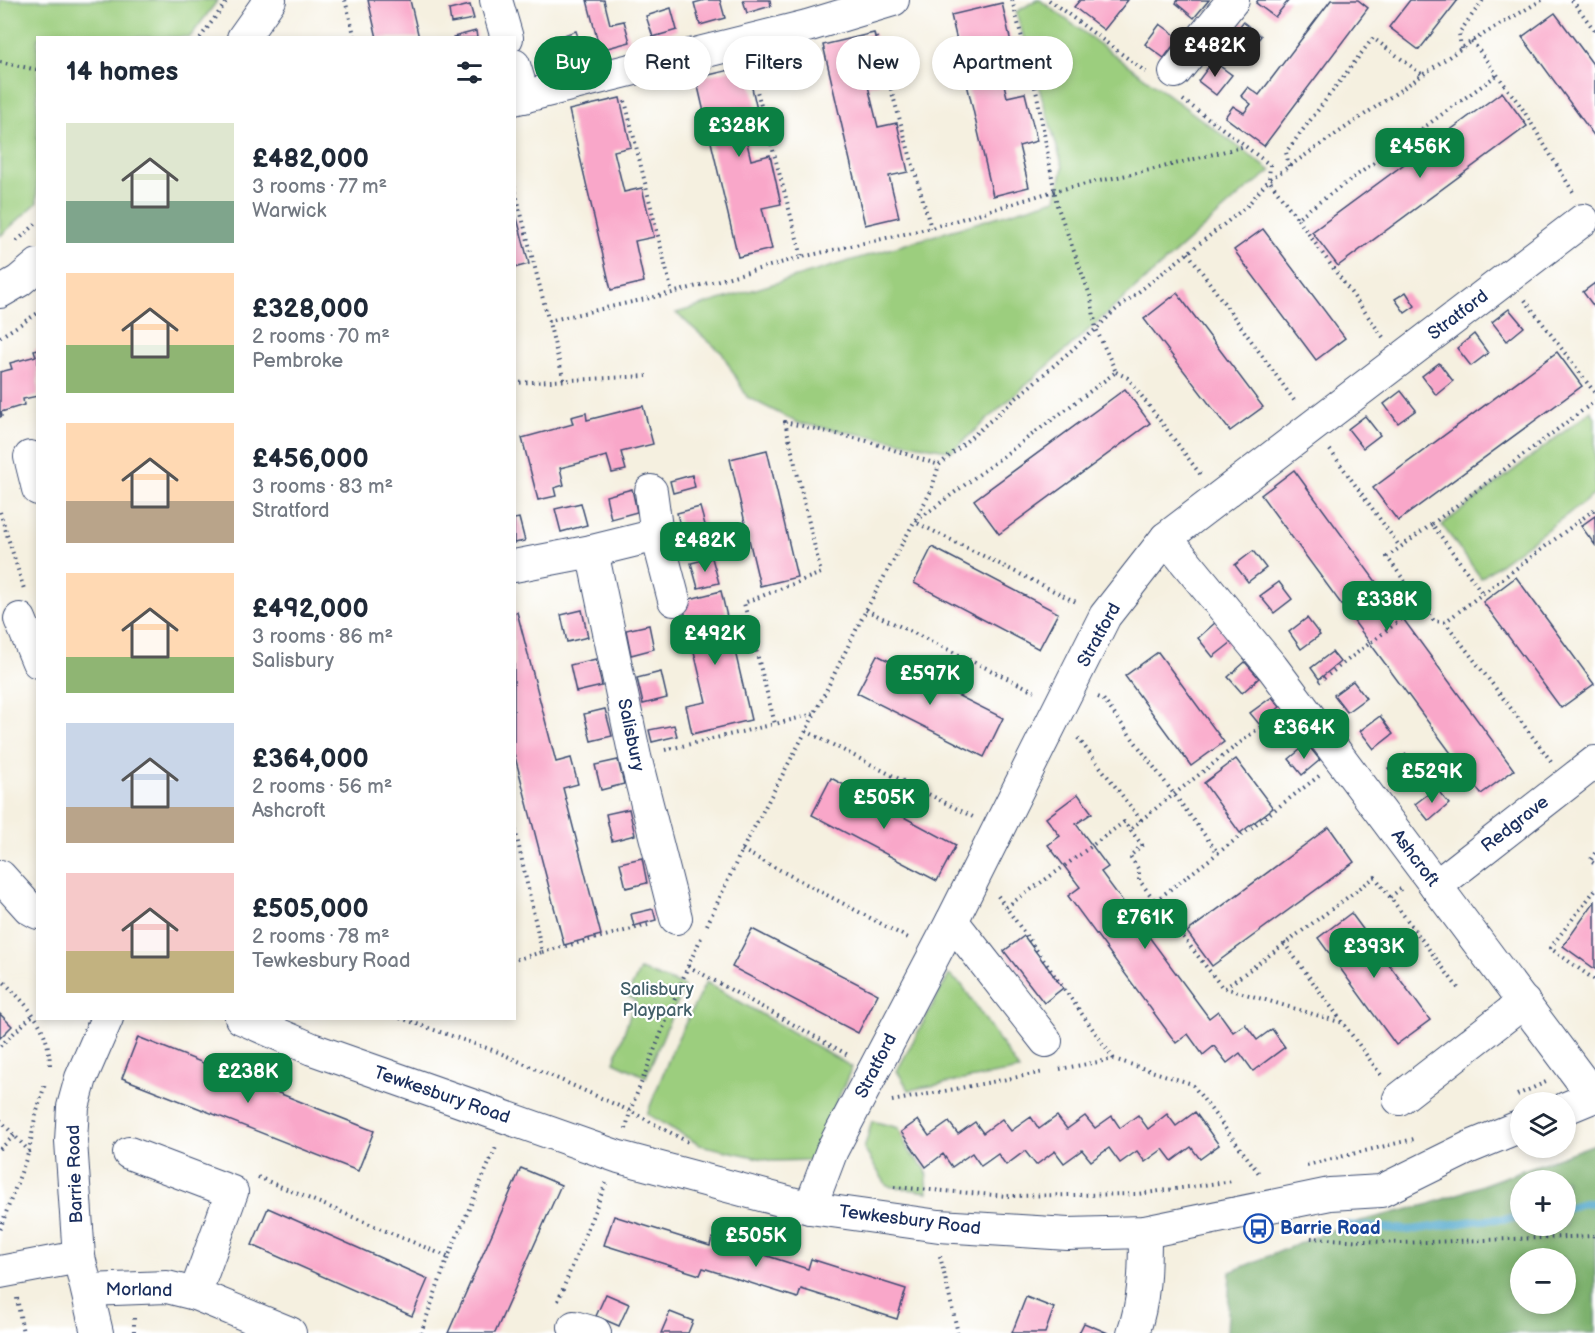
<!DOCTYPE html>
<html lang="en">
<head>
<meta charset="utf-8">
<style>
	:root { --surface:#fff; --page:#f6f6f7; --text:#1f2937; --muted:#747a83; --accent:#0b8043 }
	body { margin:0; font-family:"Balsamiq Sans",sans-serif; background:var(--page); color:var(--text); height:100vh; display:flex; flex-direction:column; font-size:22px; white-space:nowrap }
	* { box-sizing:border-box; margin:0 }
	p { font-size:20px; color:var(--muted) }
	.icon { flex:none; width:33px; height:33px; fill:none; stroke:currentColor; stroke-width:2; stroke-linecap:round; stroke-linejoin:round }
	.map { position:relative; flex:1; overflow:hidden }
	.details { position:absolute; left:36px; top:36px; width:480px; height:984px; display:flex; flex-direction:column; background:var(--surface); border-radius:0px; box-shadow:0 3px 9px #0003 }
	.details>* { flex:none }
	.top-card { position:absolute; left:534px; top:36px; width:570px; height:54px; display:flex; gap:12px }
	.fabs { position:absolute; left:1510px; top:1092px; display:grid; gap:12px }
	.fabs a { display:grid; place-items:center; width:66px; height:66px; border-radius:50%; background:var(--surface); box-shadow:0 3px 9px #0003; font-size:30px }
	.price { position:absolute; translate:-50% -51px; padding:0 14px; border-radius:12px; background:var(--accent); color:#fff; font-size:20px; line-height:39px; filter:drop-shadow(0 2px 3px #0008) }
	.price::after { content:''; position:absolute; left:50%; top:36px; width:18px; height:14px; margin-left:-9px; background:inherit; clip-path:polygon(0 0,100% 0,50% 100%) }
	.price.selected { background:#222; color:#fff }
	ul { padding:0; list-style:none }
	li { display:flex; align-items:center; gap:18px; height:150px; padding:0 30px }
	li span { display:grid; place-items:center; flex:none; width:168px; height:120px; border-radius:0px; color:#555 }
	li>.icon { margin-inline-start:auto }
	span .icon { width:72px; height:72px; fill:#fffc; stroke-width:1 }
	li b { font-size:26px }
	h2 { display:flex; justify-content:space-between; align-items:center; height:72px; padding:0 30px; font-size:26px }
	.pill { padding:0 21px; border-radius:27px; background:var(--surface); box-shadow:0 3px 9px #0003; font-size:21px; line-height:54px }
	.pill.selected { background:var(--accent); color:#fff }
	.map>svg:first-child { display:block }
	.green { fill:#9cce7e; stroke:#5c7e6e; stroke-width:1.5 }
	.forest { fill:#7db16d; stroke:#4c7066; stroke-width:1.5; fill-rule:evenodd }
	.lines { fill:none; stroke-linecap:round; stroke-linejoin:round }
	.stream { stroke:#4ba4c9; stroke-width:8 }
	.building { fill:#f9a7c9 }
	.minor-casing { stroke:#3c4c72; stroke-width:34 }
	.path { stroke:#3c4c72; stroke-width:4; stroke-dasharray:1.5 4.5; stroke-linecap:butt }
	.minor { stroke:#fff; stroke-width:32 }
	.labels { text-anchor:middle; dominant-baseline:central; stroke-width:4.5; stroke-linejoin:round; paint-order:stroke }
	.street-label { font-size:18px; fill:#1b2f5e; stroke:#fff }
	.park-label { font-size:18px; fill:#425f68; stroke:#fff }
	.transit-label { font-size:18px; font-weight:bold; fill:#164399; stroke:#fff; text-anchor:start }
</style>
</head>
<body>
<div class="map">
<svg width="1595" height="1333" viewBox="0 0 1595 1333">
	<rect width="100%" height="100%" fill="#fff"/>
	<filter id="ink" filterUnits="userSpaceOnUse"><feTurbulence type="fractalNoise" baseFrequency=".0167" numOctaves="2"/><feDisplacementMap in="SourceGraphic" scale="12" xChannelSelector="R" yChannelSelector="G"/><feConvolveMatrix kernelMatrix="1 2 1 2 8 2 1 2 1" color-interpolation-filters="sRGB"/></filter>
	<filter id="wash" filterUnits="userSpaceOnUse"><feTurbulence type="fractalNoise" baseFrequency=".008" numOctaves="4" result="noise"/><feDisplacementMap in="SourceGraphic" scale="24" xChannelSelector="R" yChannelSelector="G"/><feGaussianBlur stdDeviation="1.35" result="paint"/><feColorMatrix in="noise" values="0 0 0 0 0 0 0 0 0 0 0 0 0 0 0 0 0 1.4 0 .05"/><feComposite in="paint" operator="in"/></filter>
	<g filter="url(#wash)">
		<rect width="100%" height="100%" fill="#f5f0e0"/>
		<g class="green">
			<polygon points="0,0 218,0 190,37 38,38 37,203 0,236"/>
			<polygon points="1036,0 1040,0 1271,171 1246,190 952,451 798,423 747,397 722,353 676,313 1056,199 1063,167 1016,12"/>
			<polygon points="1591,411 1595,417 1595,494 1481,578 1442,525"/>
			<polygon points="640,970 684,986 646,1077 614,1062 635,1000 627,996"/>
			<polygon points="949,975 962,985 1019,1070 909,1090 897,1071"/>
			<polygon points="706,982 852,1067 811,1160 773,1161 700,1145 647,1114 674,1046"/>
			<polygon points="872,1121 899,1128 909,1152 926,1169 928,1192 887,1186 864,1149"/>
		</g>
		<path class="forest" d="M1595 1144V1333H1227L1230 1272 1344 1225 1430 1204ZM1521 1180H1566V1226H1521ZM1521 1258H1566V1304H1521Z"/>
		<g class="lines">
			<g class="stream">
				<polyline points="1566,1208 1583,1203 1595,1203"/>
				<polyline points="1344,1225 1411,1230 1481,1220 1521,1218"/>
			</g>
		</g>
		<g id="blocks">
			<g class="building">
				<polygon points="368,0 410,0 419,38 377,38"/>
				<polygon points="587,0 604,0 610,24 624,21 630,42 600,50"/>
				<polygon points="705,0 720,0 725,18 700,25 694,3"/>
				<polygon points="743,0 770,0 771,6 747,13"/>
				<polygon points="1080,0 1128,0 1104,30 1074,7"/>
				<polygon points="1178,0 1209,0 1194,18 1176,3"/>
				<polygon points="1258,0 1289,0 1275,17 1256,3"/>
				<polygon points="1331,0 1358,0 1368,8 1264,146 1225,117 1233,106 1244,113 1251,104 1241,96 1248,87 1259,95"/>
				<polygon points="1410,0 1458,0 1419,50 1389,27"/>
				<polygon points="1002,3 1013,51 997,55 1007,97 1025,93 1037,141 1019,146 1029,187 993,196 951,15"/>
				<polygon points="470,5 474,19 451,23 449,10"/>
				<polygon points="671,8 677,30 653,37 646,16"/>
				<polygon points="1555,13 1595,67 1595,137 1522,37"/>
				<polygon points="1243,22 1261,36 1246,56 1228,42"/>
				<polygon points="1160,24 1179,38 1164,58 1145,44"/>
				<polygon points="476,31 477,38 453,38 453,37"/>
				<polygon points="576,31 583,53 558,61 552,39"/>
				<polygon points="874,33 885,81 868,86 878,127 897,123 908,172 889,176 899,217 865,225 823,45"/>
				<polygon points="1213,61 1232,75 1216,95 1198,81"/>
				<polygon points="747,66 758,114 741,118 751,160 770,155 781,204 762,208 772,249 738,257 696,78"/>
				<polygon points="1502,92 1527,126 1338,266 1312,232"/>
				<polygon points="620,98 631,147 614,151 624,192 642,188 654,237 635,241 644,282 611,290 569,110"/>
				<polygon points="517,218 529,264 514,268 514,219"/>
				<polygon points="1263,229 1345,338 1316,360 1234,250"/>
				<polygon points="1595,283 1595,308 1583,292"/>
				<polygon points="1406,292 1415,306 1405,313 1395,299"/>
				<polygon points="1177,293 1263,407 1230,431 1144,319"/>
				<polygon points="1509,309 1524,327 1507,341 1492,322"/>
				<polygon points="1474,334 1488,353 1471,366 1457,348"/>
				<polygon points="38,349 38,396 23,399 24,405 1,412 2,416 0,417 0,372 12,369 10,363 36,356 34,350"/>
				<polygon points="1557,352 1582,386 1398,521 1373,488"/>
				<polygon points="1439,363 1453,381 1436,395 1422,376"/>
				<polygon points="1125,389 1150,423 999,534 974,500"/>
				<polygon points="1401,391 1416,410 1398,423 1384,404"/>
				<polygon points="643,406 653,444 621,452 626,470 612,473 607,456 560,468 564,485 554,488 556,496 538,500 522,438 573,424 571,417 586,413 587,420"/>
				<polygon points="1365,416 1380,435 1363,448 1348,429"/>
				<polygon points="767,450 797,577 760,586 730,459"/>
				<polygon points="1294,470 1514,770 1481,794 1261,495"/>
				<polygon points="692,475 695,487 673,493 670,481"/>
				<polygon points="632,489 637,512 611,519 606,496"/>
				<polygon points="581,503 587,525 561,532 555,509"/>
				<polygon points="700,507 707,532 683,538 677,513"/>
				<polygon points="1595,516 1595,545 1581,526"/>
				<polygon points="519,518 525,541 514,543 514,519"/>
				<polygon points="932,547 1058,613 1039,649 914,583"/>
				<polygon points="1253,551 1266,568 1248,582 1235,565"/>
				<polygon points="712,558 719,583 698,588 691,563"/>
				<polygon points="1516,577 1594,684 1561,708 1483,602"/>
				<polygon points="1279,582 1292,599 1274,613 1260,596"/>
				<polygon points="721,591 751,720 692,734 686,706 706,702 682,601"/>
				<polygon points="582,610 588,637 567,642 561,615"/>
				<polygon points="517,612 556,762 571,758 578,784 563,788 601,935 564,945 514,753 514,613"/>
				<polygon points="1307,618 1320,635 1301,649 1289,632"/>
				<polygon points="1216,622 1232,642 1213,657 1198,638"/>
				<polygon points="649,625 654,649 631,655 626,630"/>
				<polygon points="1158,652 1224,742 1191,766 1125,676"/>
				<polygon points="1332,652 1340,662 1319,679 1311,668"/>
				<polygon points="877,655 1003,718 984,757 857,693"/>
				<polygon points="596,659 602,686 576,692 570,665"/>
				<polygon points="1245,662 1259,678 1242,693 1228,677"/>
				<polygon points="661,672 667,698 643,704 637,678"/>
				<polygon points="1353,681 1366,698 1347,712 1334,695"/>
				<polygon points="1272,697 1280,707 1259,724 1250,713"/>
				<polygon points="605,709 612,736 591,741 584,714"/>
				<polygon points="1288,715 1296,725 1275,742 1267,732"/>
				<polygon points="1380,716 1393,734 1374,749 1360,731"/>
				<polygon points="674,725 677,736 652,742 649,730"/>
				<polygon points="1307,744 1320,760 1302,775 1289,759"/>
				<polygon points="1406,754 1419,770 1402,785 1388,768"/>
				<polygon points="1236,759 1273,808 1240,833 1204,783"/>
				<polygon points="618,760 624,784 601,790 595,765"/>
				<polygon points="831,778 956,845 937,881 812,815"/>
				<polygon points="1436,788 1449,804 1429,821 1415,804"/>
				<polygon points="1078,794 1092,813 1076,824 1108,867 1101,872 1209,1018 1218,1011 1233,1032 1245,1024 1257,1040 1272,1029 1285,1047 1253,1071 1240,1053 1227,1063 1214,1046 1203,1055 1188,1034 1176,1043 1068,896 1080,887 1048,845 1060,836 1046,818"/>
				<polygon points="629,809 635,835 612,841 606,814"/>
				<polygon points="1329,827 1354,862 1212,966 1187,932"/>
				<polygon points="642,858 647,883 626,888 620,863"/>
				<polygon points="1595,901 1595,969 1563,946"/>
				<polygon points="653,909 656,920 634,926 631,914"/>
				<polygon points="1351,913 1430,1020 1396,1045 1318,938"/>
				<polygon points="752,929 878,994 858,1033 732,967"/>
				<polygon points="1024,936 1063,988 1044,1003 1004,951"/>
				<polygon points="0,1014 12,1026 0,1038"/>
				<polygon points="138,1037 374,1131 358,1171 122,1078"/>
				<polygon points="1195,1112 1219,1145 1200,1159 1191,1147 1172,1161 1163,1149 1145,1162 1137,1151 1120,1163 1109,1148 1091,1161 1082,1150 1064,1163 1055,1151 1036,1165 1025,1151 1006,1165 998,1154 981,1166 972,1153 952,1167 943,1154 926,1167 901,1132 918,1120 929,1136 949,1122 958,1134 975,1122 983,1133 1002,1119 1011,1131 1031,1117 1039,1129 1057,1116 1067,1129 1085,1116 1095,1128 1112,1116 1120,1128 1138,1115 1148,1129 1167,1114 1176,1126"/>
				<polygon points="521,1168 561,1185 495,1333 448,1333"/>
				<polygon points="268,1208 428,1279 412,1316 252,1245"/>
				<polygon points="614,1216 710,1246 712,1238 808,1269 811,1259 906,1289 897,1319 801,1289 798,1298 703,1268 700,1275 604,1245"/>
				<polygon points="606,1294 629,1304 619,1326 596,1316"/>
				<polygon points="1026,1297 1054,1308 1045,1333 1012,1333"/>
				<polygon points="670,1312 693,1321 688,1333 661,1333"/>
				<polygon points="1084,1323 1108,1333 1079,1333"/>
			</g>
		</g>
	</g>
	<g filter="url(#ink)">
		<use href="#blocks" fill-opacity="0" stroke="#3c4c72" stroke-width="1.5"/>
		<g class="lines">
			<defs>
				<g id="minor">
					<polyline points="496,0 507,38"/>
					<polyline points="243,38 270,0"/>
					<polyline points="514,65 524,97"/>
					<polyline points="1175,72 1233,0"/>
					<polyline points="514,99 807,26 893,0"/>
					<polyline points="0,292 19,281 38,265"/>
					<polyline points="30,457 38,489"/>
					<polyline points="651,491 657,535 674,600"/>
					<polyline points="1166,538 1272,667 1594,1097"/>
					<polyline points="592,551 635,757 676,918"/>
					<polyline points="514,566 592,551 657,535"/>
					<polyline points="20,619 38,662"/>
					<polyline points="0,876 29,908 38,913"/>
					<polyline points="1436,886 1595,762"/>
					<polyline points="952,921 1046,1041"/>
					<polyline points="241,1018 312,1049 619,1157 810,1208 939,1226 1068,1234 1145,1232 1330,1194 1381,1191 1470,1147 1521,1126"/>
					<polyline points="1399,1099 1524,1002"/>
					<polyline points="1566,1108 1595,1096"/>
					<polyline points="129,1153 232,1192 195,1294"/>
					<polyline points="810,1208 832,1150 952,921 1105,616 1166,538 1583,220"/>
					<polyline points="0,1272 79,1257"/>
					<polyline points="88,1290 167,1287 195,1294 290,1333"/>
					<polyline points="574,1327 595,1333"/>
					<polyline points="97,1333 79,1257 71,1141 73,1107 81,1078 107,1018"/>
					<path d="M1133 1333C1145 1300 1145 1266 1145 1232"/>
				</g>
			</defs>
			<use href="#minor" class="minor-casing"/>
			<g class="path">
				<polyline points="345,0 355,38"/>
				<polyline points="1012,0 1037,95 1057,205 1091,298 1096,329 1116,372 915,522 1078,603"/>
				<polyline points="1049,0 1146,72"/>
				<polyline points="1572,0 1595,31"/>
				<polyline points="876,37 931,228"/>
				<polyline points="200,38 228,0"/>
				<polyline points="1472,41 1522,108 1573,192"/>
				<polyline points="1461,48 1459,33 1483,0"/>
				<polyline points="0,62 38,70"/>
				<polyline points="751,69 802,257"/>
				<polyline points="1183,100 1245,145"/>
				<polyline points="625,101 672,293"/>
				<polyline points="1289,166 1286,152 1373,38 1423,75"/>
				<polyline points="514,186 564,381"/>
				<polyline points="17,241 38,222"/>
				<polyline points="1188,253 1296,403"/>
				<polyline points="1525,300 1595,393"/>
				<polyline points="548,321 672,293 802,257 931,228 1054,191 1159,168 1245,146 1270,165 1269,180 1297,218"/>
				<polyline points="0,337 38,313"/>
				<polyline points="1383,337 1297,218 1497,75"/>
				<polyline points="1116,372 1128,378 1200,474"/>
				<polyline points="514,383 647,376"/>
				<polyline points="1330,450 1400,547"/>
				<polyline points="0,512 24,589"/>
				<polyline points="1432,524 1595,401"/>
				<polyline points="866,610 1034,691"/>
				<polyline points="1445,622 1434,621 1387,557 1432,524 1483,594"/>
				<polyline points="1319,682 1421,604"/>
				<polyline points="1098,697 1103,699 1218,853"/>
				<polyline points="814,714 775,724 744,603 821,573 785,422 867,441 939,465"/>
				<polyline points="806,731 973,817"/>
				<polyline points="1078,738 1141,820 1130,830"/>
				<polyline points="665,750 775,724"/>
				<polyline points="1551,761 1445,622 1595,509"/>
				<polyline points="1319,776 1155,901 1222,987 1343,1023 1381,1075"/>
				<polyline points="1141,820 1273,717"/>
				<polyline points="514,824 542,952 514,960"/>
				<polyline points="742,850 910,939"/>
				<polyline points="1595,853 1590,861 1595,864"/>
				<polyline points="1595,890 1550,948 1595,980"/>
				<polyline points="998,896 1114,1059"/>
				<polyline points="1390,897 1402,888"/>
				<polyline points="1006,907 1059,870 1124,822 1142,845 1130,856 1139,870 1139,880 1155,901"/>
				<polyline points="707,925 742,850 806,731 866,610 931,491 939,465 1096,329 1113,312 1246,207 1269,180 1472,41 1542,0"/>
				<polyline points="1284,943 1343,1023"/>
				<polyline points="542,952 648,925"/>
				<polyline points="688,966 850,1056"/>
				<path d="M0 978C27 1006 50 1025 50 1068"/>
				<polyline points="1225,988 1375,877 1458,988"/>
				<polyline points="400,1018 498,1052 630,1111 688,1142"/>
				<polyline points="0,1046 34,1014"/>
				<polyline points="1060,1069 1114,1059 1192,1084 1261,1176"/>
				<polyline points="1517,1095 1546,1082"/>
				<polyline points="892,1101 1044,1072"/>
				<polyline points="0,1120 29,1151 35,1118 45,1084"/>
				<polyline points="626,1129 630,1111 688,966 701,938"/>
				<polyline points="0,1149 15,1135"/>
				<polyline points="1307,1165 1414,1139"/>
				<polyline points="258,1177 448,1257"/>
				<polyline points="894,1187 1007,1196 1138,1194 1233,1181"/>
				<polyline points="0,1229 29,1151"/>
				<polyline points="1311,1238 1400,1243 1595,1236"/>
				<polyline points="940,1256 958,1333"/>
				<polyline points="17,1298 23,1333"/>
				<polyline points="558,1301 606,1183"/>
				<polyline points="134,1318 134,1333"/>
				<polyline points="421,1333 448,1257 497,1145"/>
			</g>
			<use href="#minor" class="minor"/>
		</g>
	</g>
	<defs>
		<symbol id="bus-ring" viewBox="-11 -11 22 22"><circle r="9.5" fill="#fff" stroke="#1a4fb4" stroke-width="1.5"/><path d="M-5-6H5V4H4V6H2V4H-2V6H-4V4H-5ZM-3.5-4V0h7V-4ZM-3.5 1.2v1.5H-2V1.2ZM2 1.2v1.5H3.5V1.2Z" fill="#1a4fb4"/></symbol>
	</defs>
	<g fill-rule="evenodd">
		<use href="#bus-ring" x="1242" y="1212" width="33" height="33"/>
	</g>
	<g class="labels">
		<g class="street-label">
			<text transform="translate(1458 315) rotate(-37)">Stratford</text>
			<text transform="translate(1099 635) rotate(-61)">Stratford</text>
			<text transform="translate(631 735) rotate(78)">Salisbury</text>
			<text transform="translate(1515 824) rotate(-38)">Redgrave</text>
			<text transform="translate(1415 858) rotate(53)">Ashcroft</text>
			<text transform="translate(876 1066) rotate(-63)">Stratford</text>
			<text transform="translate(442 1095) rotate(19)">Tewkesbury Road</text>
			<text transform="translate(75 1174) rotate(-92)">Barrie Road</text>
			<text transform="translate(910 1220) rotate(7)">Tewkesbury Road</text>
			<text transform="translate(139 1290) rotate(1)">Morland</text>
		</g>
		<g class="park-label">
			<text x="657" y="989">Salisbury<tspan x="657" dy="21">Playpark</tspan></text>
		</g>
		<g class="transit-label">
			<text x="1280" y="1228">Barrie Road</text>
		</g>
	</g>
</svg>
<div class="fabs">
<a><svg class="icon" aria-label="layers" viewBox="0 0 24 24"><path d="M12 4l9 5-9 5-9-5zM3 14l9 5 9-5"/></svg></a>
<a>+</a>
<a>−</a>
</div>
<b class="price selected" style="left:1215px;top:78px">£482K</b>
<b class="price" style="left:739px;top:158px">£328K</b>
<b class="price" style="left:1420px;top:179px">£456K</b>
<b class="price" style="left:705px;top:573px">£482K</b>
<b class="price" style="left:1387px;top:632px">£338K</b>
<b class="price" style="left:715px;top:666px">£492K</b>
<b class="price" style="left:930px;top:706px">£597K</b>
<b class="price" style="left:1304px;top:760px">£364K</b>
<b class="price" style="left:1432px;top:804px">£529K</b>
<b class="price" style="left:884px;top:830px">£505K</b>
<b class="price" style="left:1145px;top:950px">£761K</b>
<b class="price" style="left:1374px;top:979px">£393K</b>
<b class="price" style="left:248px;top:1104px">£238K</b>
<b class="price" style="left:756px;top:1268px">£505K</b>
<div class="top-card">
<a class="pill selected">Buy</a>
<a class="pill">Rent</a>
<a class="pill">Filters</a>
<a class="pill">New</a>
<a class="pill">Apartment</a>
</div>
<section class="details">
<h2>14 homes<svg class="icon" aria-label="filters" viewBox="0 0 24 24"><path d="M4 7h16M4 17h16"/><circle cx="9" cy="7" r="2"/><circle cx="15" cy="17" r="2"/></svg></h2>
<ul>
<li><span style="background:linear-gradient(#dfe7d0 65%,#7fa58c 0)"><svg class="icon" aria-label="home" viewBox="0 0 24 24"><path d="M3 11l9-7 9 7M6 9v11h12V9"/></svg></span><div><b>£482,000</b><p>3 rooms · 77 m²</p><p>Warwick</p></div></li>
<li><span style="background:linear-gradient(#ffd9b3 60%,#8fb573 0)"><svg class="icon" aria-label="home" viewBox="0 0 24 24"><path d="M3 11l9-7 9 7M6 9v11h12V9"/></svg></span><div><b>£328,000</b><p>2 rooms · 70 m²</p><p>Pembroke</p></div></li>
<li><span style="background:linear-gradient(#ffd9b3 65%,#b9a48a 0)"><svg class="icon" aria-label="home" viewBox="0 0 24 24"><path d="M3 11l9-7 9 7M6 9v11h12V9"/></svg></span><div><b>£456,000</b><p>3 rooms · 83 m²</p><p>Stratford</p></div></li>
<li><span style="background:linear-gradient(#ffd9b3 70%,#8fb573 0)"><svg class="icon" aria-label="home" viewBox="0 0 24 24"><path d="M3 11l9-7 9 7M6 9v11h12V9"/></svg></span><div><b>£492,000</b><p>3 rooms · 86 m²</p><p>Salisbury</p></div></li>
<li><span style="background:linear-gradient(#c9d6e8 70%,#b9a48a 0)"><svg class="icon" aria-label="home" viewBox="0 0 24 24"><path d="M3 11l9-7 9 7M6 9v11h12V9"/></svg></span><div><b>£364,000</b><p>2 rooms · 56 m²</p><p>Ashcroft</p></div></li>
<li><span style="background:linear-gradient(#f6c9c9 65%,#c2b280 0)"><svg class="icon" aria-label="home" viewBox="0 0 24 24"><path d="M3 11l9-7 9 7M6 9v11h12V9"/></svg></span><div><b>£505,000</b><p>2 rooms · 78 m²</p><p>Tewkesbury Road</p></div></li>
</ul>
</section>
</div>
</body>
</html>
